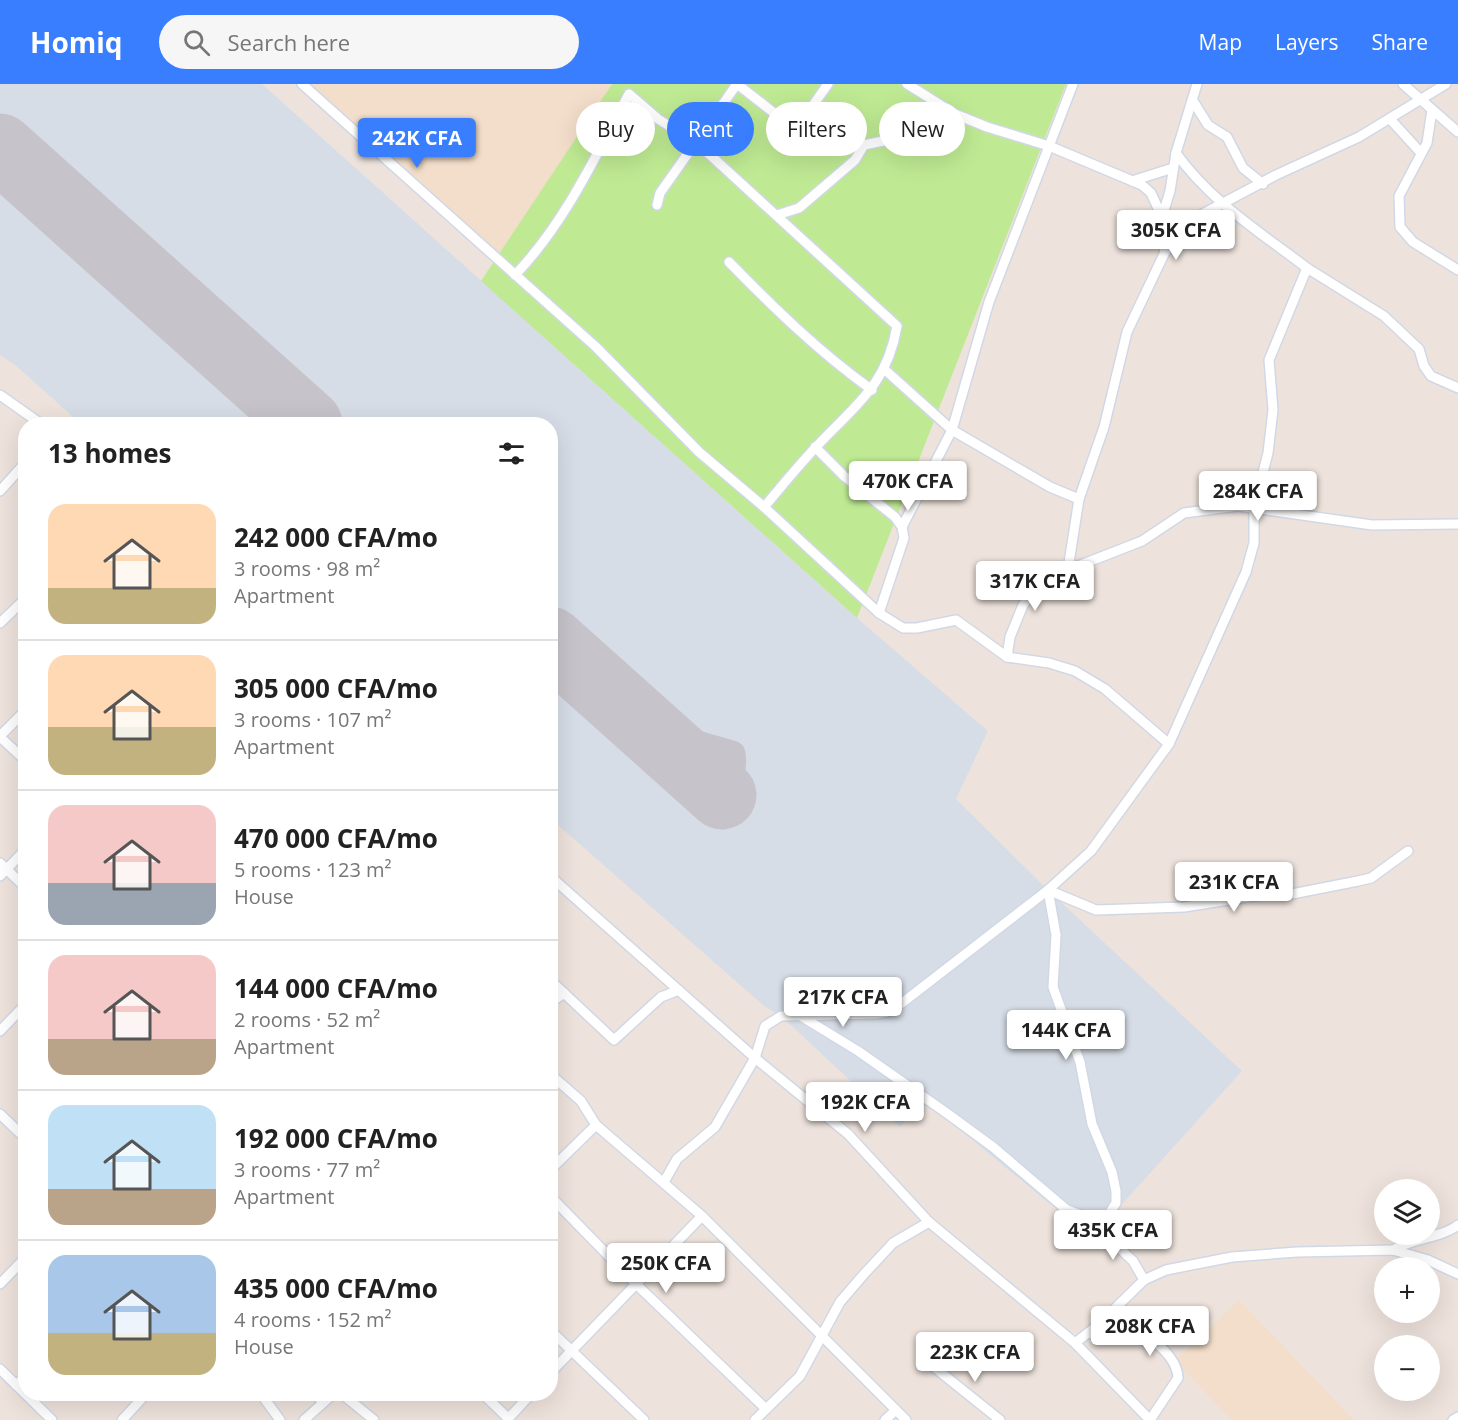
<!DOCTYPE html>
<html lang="en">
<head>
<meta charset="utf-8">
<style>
	:root { --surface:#fff; --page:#f6f6f6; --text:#222; --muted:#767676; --line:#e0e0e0; --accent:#387eff }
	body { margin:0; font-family:"Open Sans",sans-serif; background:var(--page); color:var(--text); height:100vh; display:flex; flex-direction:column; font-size:22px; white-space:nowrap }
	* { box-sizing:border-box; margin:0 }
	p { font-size:20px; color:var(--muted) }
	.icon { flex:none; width:33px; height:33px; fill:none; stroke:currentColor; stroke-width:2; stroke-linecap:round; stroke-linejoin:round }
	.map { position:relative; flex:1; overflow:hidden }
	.details { position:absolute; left:18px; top:333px; width:540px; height:984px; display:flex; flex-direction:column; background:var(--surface); border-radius:24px; box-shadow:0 6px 24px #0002 }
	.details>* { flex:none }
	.guide { position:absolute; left:576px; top:18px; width:570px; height:54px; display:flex; gap:12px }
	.buttons { position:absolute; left:1374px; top:1095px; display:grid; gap:12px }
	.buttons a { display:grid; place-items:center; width:66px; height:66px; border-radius:50%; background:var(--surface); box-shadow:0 6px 24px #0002; font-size:30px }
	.price { position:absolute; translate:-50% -51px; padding:0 14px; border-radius:6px; background:#fff; color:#222; font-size:20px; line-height:39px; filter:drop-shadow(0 2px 3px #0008) }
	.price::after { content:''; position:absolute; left:50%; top:36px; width:18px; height:14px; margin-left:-9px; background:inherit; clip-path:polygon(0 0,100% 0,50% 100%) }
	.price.selected { background:var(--accent); color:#fff }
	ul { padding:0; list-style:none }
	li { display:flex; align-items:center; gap:18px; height:150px; padding:0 30px }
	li+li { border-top:2px solid var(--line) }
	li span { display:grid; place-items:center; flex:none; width:168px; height:120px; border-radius:18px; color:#555 }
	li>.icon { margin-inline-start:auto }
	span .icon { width:72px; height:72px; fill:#fffc; stroke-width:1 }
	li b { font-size:26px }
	h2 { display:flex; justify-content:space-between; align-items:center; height:72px; padding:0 30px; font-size:26px }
	.chip { padding:0 21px; border-radius:27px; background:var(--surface); box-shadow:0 6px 24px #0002; font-size:21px; line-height:54px }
	.chip.selected { background:var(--accent); color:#fff }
	header { display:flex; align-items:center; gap:36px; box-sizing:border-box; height:84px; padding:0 30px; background:var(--accent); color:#fff }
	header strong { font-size:28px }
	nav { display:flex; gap:33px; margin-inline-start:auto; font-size:21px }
	.search { width:420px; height:54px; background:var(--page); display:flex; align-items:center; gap:15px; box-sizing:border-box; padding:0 21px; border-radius:33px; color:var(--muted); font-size:22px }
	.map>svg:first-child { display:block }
	.education { fill:#f2deca }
	.airport { fill:#d7dde7 }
	.green { fill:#bfea93 }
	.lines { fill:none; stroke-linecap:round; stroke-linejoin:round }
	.taxiway { stroke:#c6c4ca; stroke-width:27 }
	.runway { stroke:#c6c4ca; stroke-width:69 }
	.street-casing { stroke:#d1d8e5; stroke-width:12 }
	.street { stroke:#fff; stroke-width:9 }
</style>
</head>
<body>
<header>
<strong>Homiq</strong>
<div class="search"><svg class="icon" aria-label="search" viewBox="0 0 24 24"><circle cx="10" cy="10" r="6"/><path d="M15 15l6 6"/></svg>Search here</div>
<nav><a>Map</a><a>Layers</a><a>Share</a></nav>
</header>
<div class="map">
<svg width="1458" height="1336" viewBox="0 0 1458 1336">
	<rect width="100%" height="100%" fill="#eee3dc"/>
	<g class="education">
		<polygon points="310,0 612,0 499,172"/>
		<polygon points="1239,1216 1354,1336 1232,1336 1175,1277"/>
	</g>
	<polygon class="airport" points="0,0 262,0 857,534 988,647 956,715 1048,806 1242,987 1099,1146 1090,1153 925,1017 900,1043 781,932 765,923 551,735 550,340 81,340 15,281 0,271"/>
	<polygon class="green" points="612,0 1066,0 857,534 481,197"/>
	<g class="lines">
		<path class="taxiway" d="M637 634 676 654 732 670C737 697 711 722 686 700 678 692 675 676 671 665"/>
		<g class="runway">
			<polyline points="0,64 308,340"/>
			<polyline points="550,557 722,711"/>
		</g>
		<defs>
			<g id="street">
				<polyline points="302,0 596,263 699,368 764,423 879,529 903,544 917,544 956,536 1007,573 1049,579 1075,587 1105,605 1169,660"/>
				<polyline points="737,0 792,43 797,44 828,0"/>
				<polyline points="907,0 955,30 987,43 1049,62 1142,101 1151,109 1162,133"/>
				<polyline points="1073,0 989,218 952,346 1050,403 1079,415"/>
				<polyline points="1403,0 1458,48"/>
				<polyline points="1193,17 1208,41 1227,53 1243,84 1263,100"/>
				<polyline points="1432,26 1427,59 1399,112 1400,143 1413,158 1458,186"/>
				<polyline points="1390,35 1421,69"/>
				<polyline points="1132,97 1173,84"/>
				<polyline points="657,121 660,109 737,0"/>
				<polyline points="777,131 799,124 855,76 864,61 916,50 965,34"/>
				<polyline points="1165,168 1161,149 1162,133 1170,107 1176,69 1197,0"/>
				<path d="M729 178C774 224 819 268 872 306"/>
				<polyline points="1307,184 1384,232 1419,265 1424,282 1431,292 1458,304"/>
				<path d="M515 191C565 139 595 73 629 10L658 35 697 59 897 242C887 302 854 322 816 363 798 382 781 403 764 423"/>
				<polyline points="884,285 952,346 902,443"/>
				<polyline points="0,311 41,340"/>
				<polyline points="815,363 844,392 895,433 902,443 904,454 879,529"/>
				<polyline points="0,407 26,378"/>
				<polyline points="1068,485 1079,415 1104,343 1127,248 1165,168 1195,134 1276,91 1359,53 1446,0"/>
				<polyline points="0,539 26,514"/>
				<polyline points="1007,573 1010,553 1023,521 1042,496 1142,457 1184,429 1238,422 1372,441 1458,440"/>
				<polyline points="0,652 26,626"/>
				<polyline points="0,653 26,677"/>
				<polyline points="0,779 26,804"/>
				<polyline points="0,792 26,765"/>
				<polyline points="550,792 755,974 848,1050 929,1138 1075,1259 1150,1336"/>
				<polyline points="1048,806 1096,826 1184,823 1267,810 1292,810 1358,797 1371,794 1408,767"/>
				<polyline points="1048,806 1056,851 1053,903 1080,978 1092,1040 1112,1088 1116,1107 1116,1119 1099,1146"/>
				<polyline points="550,896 614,956 661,913 679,906"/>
				<polyline points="550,919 564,909"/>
				<polyline points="799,931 858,967 948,1030 993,1063 1067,1126 1087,1133 1133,1177 1144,1196"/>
				<polyline points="0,947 26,920"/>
				<polyline points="550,990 581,1017 596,1041 702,1132 906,1336"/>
				<polyline points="0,1030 26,1055"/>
				<polyline points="550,1086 596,1041"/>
				<path d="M664 1098 677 1075 715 1043 755 974 765 942 781 932 876 930 887 928 902 919 1048 806 1091 767 1169 660 1246 488 1254 459V423L1268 369 1273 326 1269 276 1307 184C1260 148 1211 118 1176 69"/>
				<polyline points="550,1112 636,1200 766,1325"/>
				<path d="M1393 1166C1413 1154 1441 1154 1458 1141"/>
				<polyline points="0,1200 26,1173"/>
				<polyline points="550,1246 644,1336"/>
				<path d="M1088 1249C1103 1253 1110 1247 1125 1247 1147 1246 1177 1272 1178 1294L1150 1336"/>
				<polyline points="1075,1259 1098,1241 1144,1196 1166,1186 1232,1173 1297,1168 1393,1166 1428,1176 1458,1190"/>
				<polyline points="934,1283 1000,1336"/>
				<polyline points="0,1285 52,1336"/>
				<polyline points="550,1289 702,1132"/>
				<polyline points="16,1301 26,1292"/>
				<polyline points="261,1310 280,1336"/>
				<polyline points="314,1310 324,1318"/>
				<polyline points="342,1310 374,1336"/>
				<polyline points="483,1310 508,1334"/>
				<polyline points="122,1336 146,1310"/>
				<polyline points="304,1336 333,1310"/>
				<polyline points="507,1336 531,1310"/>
				<polyline points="755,1336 800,1292 840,1218 865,1189 893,1159 929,1138"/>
				<polyline points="885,1336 896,1326"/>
				<polyline points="1453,1336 1458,1333"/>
			</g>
		</defs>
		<use href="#street" class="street-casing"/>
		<use href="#street" class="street"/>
	</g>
</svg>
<div class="buttons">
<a><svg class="icon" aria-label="layers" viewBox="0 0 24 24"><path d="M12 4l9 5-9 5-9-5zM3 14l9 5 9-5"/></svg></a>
<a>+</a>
<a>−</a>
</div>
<b class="price selected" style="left:417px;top:85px">242K CFA</b>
<b class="price" style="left:1176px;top:177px">305K CFA</b>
<b class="price" style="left:908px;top:428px">470K CFA</b>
<b class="price" style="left:1258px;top:438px">284K CFA</b>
<b class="price" style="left:1035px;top:528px">317K CFA</b>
<b class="price" style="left:1234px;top:829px">231K CFA</b>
<b class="price" style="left:843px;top:944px">217K CFA</b>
<b class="price" style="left:1066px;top:977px">144K CFA</b>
<b class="price" style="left:865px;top:1049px">192K CFA</b>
<b class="price" style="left:1113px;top:1177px">435K CFA</b>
<b class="price" style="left:666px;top:1210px">250K CFA</b>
<b class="price" style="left:1150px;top:1273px">208K CFA</b>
<b class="price" style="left:975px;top:1299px">223K CFA</b>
<div class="guide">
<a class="chip">Buy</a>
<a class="chip selected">Rent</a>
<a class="chip">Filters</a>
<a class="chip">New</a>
</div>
<section class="details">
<h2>13 homes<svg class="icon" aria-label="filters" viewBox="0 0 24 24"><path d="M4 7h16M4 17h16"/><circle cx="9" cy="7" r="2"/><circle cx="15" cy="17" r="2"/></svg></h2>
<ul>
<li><span style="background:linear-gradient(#ffd9b3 70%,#c2b280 0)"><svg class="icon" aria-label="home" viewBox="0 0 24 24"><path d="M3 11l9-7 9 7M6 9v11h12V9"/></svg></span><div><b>242 000 CFA/mo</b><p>3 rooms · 98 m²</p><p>Apartment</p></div></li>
<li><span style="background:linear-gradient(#ffd9b3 60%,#c2b280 0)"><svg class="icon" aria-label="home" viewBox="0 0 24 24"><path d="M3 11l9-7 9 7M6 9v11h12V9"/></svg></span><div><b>305 000 CFA/mo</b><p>3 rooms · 107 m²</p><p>Apartment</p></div></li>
<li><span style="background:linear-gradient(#f6c9c9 65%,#9aa5b1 0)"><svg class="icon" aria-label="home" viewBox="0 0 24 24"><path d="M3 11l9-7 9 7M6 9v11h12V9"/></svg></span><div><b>470 000 CFA/mo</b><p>5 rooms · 123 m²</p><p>House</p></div></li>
<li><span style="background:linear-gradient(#f6c9c9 70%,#b9a48a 0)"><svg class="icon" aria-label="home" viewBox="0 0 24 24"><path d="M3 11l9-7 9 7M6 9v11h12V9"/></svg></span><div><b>144 000 CFA/mo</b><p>2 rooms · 52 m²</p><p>Apartment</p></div></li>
<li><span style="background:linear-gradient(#bfe0f5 70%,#b9a48a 0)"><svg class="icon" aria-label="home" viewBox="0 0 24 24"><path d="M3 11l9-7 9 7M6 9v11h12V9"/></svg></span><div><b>192 000 CFA/mo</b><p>3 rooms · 77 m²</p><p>Apartment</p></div></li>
<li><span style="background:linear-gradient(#a9c7e8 65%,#c2b280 0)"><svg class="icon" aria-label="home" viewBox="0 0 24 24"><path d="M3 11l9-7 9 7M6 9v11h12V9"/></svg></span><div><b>435 000 CFA/mo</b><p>4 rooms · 152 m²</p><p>House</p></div></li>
</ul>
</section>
</div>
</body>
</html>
